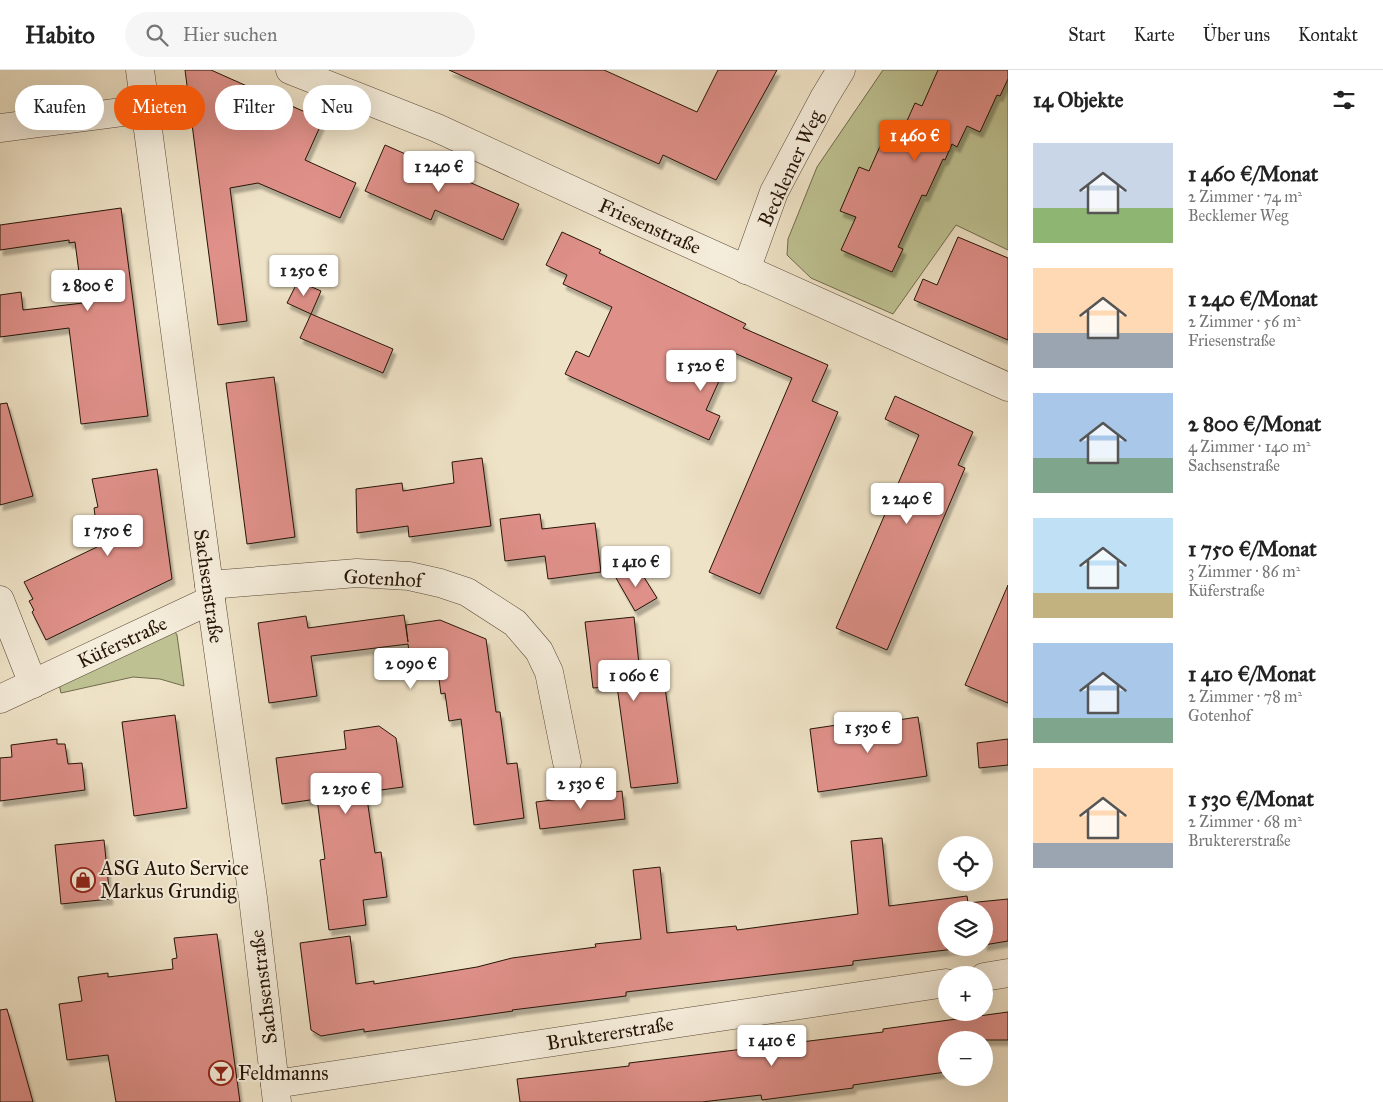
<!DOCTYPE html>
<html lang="de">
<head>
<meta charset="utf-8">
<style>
	:root { --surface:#fff; --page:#f6f6f6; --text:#222; --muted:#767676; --line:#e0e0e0; --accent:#ea580c }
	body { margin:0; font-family:"IM FELL Great Primer",serif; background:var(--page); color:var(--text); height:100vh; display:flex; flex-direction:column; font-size:19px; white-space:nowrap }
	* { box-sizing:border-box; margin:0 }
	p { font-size:16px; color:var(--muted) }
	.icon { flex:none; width:28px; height:28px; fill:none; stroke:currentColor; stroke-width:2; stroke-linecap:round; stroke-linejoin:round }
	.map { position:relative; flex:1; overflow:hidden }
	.drawer { display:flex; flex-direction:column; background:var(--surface); width:375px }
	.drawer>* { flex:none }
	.banner { position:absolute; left:15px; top:15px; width:475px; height:45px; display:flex; gap:10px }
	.buttons { position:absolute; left:938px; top:766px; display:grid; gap:10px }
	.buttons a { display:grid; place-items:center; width:55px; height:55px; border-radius:50%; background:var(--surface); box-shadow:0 5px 20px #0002; font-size:25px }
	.price { position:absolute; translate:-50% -42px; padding:0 11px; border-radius:5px; background:#fff; color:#222; font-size:16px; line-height:32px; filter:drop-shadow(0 1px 2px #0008) }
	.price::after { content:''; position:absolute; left:50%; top:30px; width:15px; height:11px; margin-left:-8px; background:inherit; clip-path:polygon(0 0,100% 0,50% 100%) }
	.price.selected { background:var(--accent); color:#fff }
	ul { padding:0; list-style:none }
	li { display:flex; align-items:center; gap:15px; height:125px; padding:0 25px }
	li span { display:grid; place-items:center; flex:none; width:140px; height:100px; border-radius:0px; color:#555 }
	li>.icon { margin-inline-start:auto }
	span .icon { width:60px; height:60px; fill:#fffc; stroke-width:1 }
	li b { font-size:21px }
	h2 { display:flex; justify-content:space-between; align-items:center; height:60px; padding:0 25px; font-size:21px }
	.tag { padding:0 18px; border-radius:22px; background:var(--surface); box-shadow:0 5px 20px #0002; font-size:18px; line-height:45px }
	.tag.selected { background:var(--accent); color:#fff }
	header { display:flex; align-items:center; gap:30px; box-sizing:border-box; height:70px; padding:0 25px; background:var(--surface); border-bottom:1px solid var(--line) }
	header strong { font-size:24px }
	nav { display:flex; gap:28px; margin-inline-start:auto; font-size:18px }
	.search { width:350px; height:45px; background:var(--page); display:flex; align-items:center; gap:12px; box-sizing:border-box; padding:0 18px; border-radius:28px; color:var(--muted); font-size:19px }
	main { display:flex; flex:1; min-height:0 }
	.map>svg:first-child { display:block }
	.green { fill:#bec292; stroke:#726b4c }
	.building { fill:#df9089; stroke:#251407; filter:url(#shadow) }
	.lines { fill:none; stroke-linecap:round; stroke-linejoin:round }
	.minor-casing { stroke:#584837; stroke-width:29 }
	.minor { stroke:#f5eddb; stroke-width:28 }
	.labels { text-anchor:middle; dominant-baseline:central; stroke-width:4; stroke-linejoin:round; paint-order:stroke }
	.street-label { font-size:20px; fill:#251407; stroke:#f5eddb }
	.poi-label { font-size:20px; fill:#251407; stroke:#f5eddb; text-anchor:start }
</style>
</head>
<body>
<header>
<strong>Habito</strong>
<div class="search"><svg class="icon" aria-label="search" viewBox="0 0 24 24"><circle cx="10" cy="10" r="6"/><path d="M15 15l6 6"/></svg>Hier suchen</div>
<nav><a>Start</a><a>Karte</a><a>Über uns</a><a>Kontakt</a></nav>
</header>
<main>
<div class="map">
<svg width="1008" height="1032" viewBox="0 0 1008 1032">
	<defs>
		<filter id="shadow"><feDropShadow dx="3" dy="5.5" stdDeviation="1" flood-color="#0004"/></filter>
	</defs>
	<rect width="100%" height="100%" fill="#efe3c7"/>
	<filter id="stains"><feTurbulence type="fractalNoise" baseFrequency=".004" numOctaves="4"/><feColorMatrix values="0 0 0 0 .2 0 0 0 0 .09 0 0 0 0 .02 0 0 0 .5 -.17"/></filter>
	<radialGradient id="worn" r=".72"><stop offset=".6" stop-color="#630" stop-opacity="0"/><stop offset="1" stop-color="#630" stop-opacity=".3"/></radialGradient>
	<g class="green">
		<polygon points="883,0 1008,0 1008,180 956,155 893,244 811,208 787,185 788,169 817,97"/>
		<polygon points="174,560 177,565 184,616 160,609 133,607 61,623 58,610"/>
	</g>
	<g class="building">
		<polygon points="185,0 211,0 323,50 305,90 356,113 340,148 258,113 230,118 247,251 218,255"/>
		<polygon points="449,0 604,0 697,42 718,0 777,0 716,110 663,85 659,94"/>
		<polygon points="938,0 1008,0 1008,9 1000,26 997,25 980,62 967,56 957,77 952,74 945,90 943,89 926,126 922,125 898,177 903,179 892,202 841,180 856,147 840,141 859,97 869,101 889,56 902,62 915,33 922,36"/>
		<polygon points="385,75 519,134 503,170 435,140 431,150 365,121"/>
		<polygon points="121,138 148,346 81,354 69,258 0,267 0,225 21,222 23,240 83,233 75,172 69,173 69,170 0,180 0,155"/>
		<polygon points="562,162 601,180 599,183 746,254 743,258 828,295 812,331 838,342 760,524 709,502 792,308 732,282 706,340 720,346 709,370 565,304 576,281 589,287 612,237 563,214 567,205 546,195"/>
		<polygon points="958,167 1008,188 1008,270 914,230 923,209 937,215"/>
		<polygon points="298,211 321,221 311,244 287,233"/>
		<polygon points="311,244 393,279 383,303 300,268"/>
		<polygon points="274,307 295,467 247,474 226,313"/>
		<polygon points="895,326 973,362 958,395 965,398 887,580 836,558 919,365 885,349"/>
		<polygon points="7,333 33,426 0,435 0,334"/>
		<polygon points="482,388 491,456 409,467 408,456 357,463 356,419 402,413 403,421 454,413 452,392"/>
		<polygon points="157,399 172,509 46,570 32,542 34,540 29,531 33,529 24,512 99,476 94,438 98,437 92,409"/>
		<polygon points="540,444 542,459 595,453 601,502 548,509 545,486 505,491 500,449"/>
		<polygon points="637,496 657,528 635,541 616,508"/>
		<polygon points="1008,515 1008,633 965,615"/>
		<polygon points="404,545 408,572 406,555 440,550 486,569 496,642 500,642 507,694 517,693 524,748 474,755 461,649 449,651 445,623 441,624 435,579 409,582 408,574 311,586 317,626 269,633 258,553 306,546 308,558"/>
		<polygon points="634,547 641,613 664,610 678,713 631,718 617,616 593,618 585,552"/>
		<polygon points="175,645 187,738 134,746 122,652"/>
		<polygon points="918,647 927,706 818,722 810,659 837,655 837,659"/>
		<polygon points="379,656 396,668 403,717 366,722 375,783 381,782 387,827 363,830 366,855 329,860 320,790 325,789 317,729 282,734 276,688 346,679 344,661"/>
		<polygon points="57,669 57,674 65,674 68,694 82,693 85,720 0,731 0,688 12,687 11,675"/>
		<polygon points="1008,669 1008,695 979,698 977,673"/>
		<polygon points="622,721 625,749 540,759 536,732"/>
		<polygon points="882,768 889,836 967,826 968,833 1008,829 1008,871 984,875 984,840 946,840 946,878 963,878 853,891 853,895 626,922 626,926 512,940 513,941 364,962 364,959 321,966 311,960 300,873 350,866 356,914 374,911 374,914 477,897 512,888 596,877 595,874 641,869 633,800 660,797 667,863 736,856 737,860 858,844 851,771"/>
		<polygon points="104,770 110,829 61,834 55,775"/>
		<polygon points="217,864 240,1032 116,1032 108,985 67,990 59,934 82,931 78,907 108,903 108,907 173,899 172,889 177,888 174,868"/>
		<polygon points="7,939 33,1032 0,1032 0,940"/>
		<polygon points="1008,942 1008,970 946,970 946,1002 853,1015 853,1018 762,1030 761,1025 702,1032 520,1032 517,1009 629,996 629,993 883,962 883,959"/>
	</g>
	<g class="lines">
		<defs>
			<g id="minor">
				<polyline points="140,0 211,530 253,828 277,1032"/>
				<polyline points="290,0 437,58 643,153 1008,317"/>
				<polyline points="0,58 145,39"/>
				<polyline points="746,200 774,122 824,28 841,0"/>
				<polyline points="209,515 357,503 409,506 440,513 467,522 515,553 539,581 549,602 567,692"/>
				<polyline points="0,530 33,614"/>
				<polyline points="0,629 211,530"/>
				<polyline points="984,907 1008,903"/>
				<polyline points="275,1014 946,913"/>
			</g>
		</defs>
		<use href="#minor" class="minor-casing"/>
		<use href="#minor" class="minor"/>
	</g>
	<defs>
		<symbol id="shop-ring" viewBox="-11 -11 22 22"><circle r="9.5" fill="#f5eddb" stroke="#8f2418" stroke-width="1.5"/><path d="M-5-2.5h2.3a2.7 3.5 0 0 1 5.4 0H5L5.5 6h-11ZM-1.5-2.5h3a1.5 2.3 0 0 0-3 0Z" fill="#8f2418"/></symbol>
		<symbol id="bar-ring" viewBox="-11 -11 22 22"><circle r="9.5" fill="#f5eddb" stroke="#8f2418" stroke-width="1.5"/><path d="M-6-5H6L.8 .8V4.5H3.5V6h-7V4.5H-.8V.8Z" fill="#8f2418"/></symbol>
	</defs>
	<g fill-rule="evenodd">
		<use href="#shop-ring" x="69" y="796" width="28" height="28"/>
		<use href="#bar-ring" x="207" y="989" width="28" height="28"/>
	</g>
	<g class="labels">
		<g class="street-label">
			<text transform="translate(790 98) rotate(-65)">Becklemer Weg</text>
			<text transform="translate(650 156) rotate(24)">Friesenstraße</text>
			<text transform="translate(383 508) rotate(3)">Gotenhof</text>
			<text transform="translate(209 516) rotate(82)">Sachsenstraße</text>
			<text transform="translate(122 572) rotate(-25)">Küferstraße</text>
			<text transform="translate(263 917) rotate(-97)">Sachsenstraße</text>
			<text transform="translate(610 963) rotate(-9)">Bruktererstraße</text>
		</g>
		<g class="poi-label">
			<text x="100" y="798">ASG Auto Service<tspan x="100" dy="23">Markus Grundig</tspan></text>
			<text x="238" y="1003">Feldmanns</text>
		</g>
	</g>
	<rect width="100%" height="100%" filter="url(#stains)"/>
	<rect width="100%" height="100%" fill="url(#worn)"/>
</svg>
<div class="buttons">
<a><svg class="icon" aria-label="locate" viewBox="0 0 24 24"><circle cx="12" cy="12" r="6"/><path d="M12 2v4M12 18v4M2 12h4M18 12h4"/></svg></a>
<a><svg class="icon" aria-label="layers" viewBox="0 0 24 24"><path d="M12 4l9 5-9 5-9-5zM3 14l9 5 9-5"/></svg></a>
<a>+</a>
<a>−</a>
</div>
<b class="price selected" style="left:915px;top:92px">1 460 €</b>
<b class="price" style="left:439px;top:123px">1 240 €</b>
<b class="price" style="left:304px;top:227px">1 250 €</b>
<b class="price" style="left:88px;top:242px">2 800 €</b>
<b class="price" style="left:701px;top:322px">1 520 €</b>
<b class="price" style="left:907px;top:455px">2 240 €</b>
<b class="price" style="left:108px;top:487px">1 750 €</b>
<b class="price" style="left:636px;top:518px">1 410 €</b>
<b class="price" style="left:411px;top:620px">2 090 €</b>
<b class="price" style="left:634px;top:632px">1 060 €</b>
<b class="price" style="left:868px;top:684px">1 530 €</b>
<b class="price" style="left:581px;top:740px">2 530 €</b>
<b class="price" style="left:346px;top:745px">2 250 €</b>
<b class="price" style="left:772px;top:997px">1 410 €</b>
<div class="banner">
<a class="tag">Kaufen</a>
<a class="tag selected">Mieten</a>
<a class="tag">Filter</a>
<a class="tag">Neu</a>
</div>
</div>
<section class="drawer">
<h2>14 Objekte<svg class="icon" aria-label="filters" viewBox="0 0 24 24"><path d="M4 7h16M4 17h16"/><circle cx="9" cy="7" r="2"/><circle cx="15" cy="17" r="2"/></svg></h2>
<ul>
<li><span style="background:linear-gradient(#c9d6e8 65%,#8fb573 0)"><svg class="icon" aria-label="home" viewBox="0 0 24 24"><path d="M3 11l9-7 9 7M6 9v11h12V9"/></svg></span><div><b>1 460 €/Monat</b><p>2 Zimmer · 74 m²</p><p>Becklemer Weg</p></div></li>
<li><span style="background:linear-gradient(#ffd9b3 65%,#9aa5b1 0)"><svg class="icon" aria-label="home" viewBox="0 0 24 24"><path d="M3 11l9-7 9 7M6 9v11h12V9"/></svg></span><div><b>1 240 €/Monat</b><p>2 Zimmer · 56 m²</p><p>Friesenstraße</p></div></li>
<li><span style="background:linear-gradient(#a9c7e8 65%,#7fa58c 0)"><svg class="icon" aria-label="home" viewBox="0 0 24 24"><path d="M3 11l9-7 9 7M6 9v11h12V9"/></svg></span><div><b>2 800 €/Monat</b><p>4 Zimmer · 140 m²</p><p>Sachsenstraße</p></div></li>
<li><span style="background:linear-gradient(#bfe0f5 75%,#c2b280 0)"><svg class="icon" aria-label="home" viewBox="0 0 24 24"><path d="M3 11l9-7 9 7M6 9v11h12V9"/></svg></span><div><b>1 750 €/Monat</b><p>3 Zimmer · 86 m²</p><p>Küferstraße</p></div></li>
<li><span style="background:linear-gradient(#a9c7e8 75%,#7fa58c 0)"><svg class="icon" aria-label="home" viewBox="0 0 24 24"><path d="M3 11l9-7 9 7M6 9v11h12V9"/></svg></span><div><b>1 410 €/Monat</b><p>2 Zimmer · 78 m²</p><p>Gotenhof</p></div></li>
<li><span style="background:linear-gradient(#ffd9b3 75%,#9aa5b1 0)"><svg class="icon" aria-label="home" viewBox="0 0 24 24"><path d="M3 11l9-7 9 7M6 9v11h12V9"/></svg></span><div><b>1 530 €/Monat</b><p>2 Zimmer · 68 m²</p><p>Bruktererstraße</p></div></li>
</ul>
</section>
</main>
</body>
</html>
